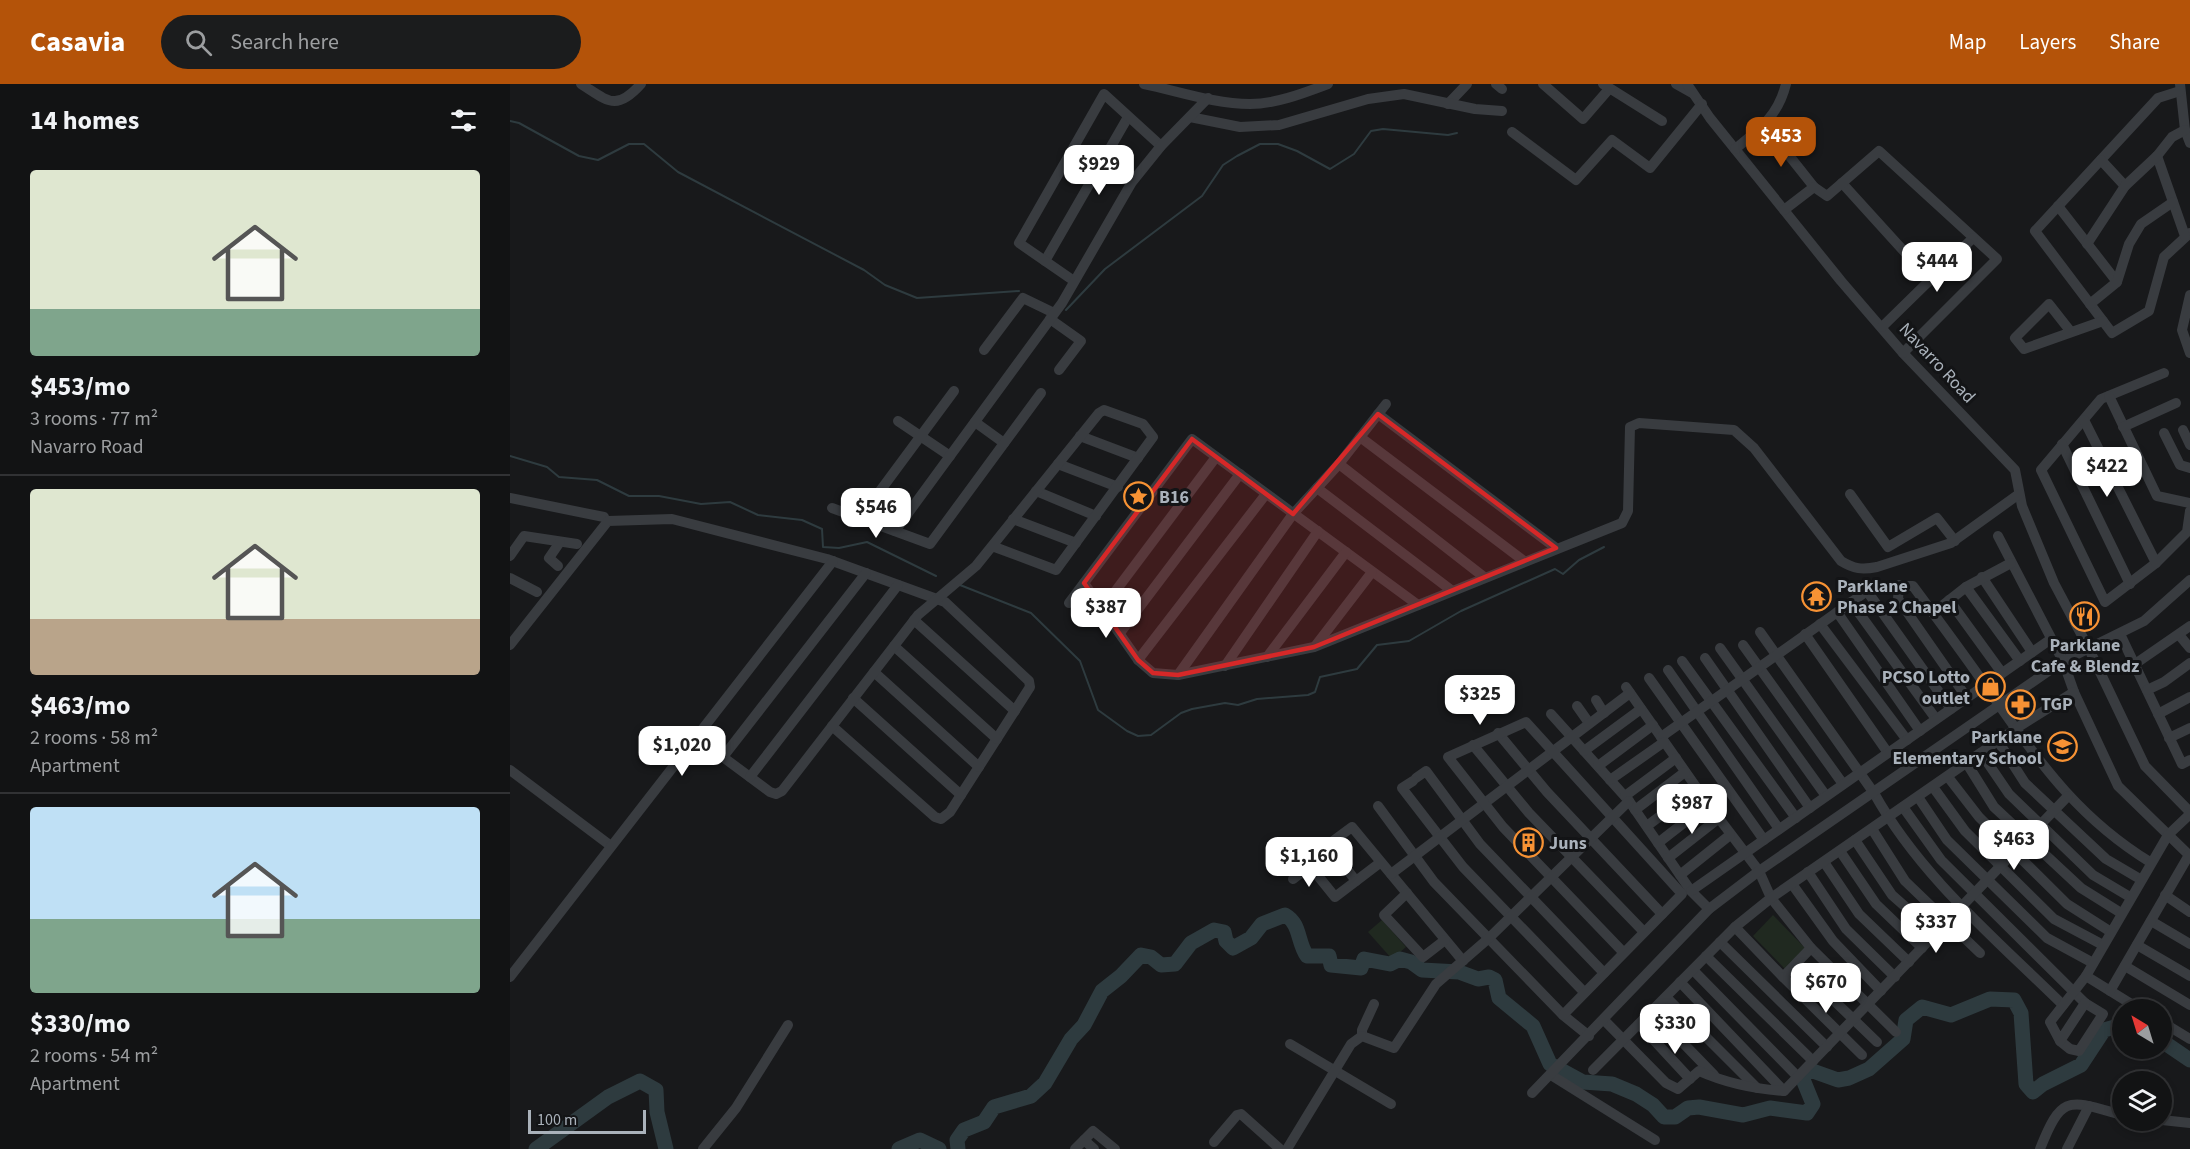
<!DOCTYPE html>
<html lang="en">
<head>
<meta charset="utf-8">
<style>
	:root { --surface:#121314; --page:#1b1c1d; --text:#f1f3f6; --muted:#9c9ea0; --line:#313234; --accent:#b45309 }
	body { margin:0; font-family:"Source Sans 3",sans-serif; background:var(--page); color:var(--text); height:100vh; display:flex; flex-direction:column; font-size:22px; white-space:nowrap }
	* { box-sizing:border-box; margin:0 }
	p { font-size:20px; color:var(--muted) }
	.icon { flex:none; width:33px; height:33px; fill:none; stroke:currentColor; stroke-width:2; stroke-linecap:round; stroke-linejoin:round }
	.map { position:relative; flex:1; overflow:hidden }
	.drawer { display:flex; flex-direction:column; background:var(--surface); width:510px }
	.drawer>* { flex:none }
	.needle { width:39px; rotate:322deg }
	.fabs { position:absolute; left:1602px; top:915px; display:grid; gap:12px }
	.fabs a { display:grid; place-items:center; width:60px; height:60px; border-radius:50%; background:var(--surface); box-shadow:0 3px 9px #0003,0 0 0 2px var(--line); font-size:30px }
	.scale { position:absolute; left:18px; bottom:15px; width:118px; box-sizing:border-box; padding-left:6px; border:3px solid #aab2bb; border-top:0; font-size:16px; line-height:21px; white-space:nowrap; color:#aab2bb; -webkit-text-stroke:4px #131416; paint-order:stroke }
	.price { position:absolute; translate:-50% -51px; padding:0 14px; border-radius:12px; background:#fff; color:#222; font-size:20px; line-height:39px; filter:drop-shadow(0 2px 3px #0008) }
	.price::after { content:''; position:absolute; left:50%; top:36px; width:18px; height:14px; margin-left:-9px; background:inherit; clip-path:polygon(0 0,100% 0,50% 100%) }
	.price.selected { background:var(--accent); color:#fff }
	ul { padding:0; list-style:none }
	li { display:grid; align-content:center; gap:12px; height:318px; padding:0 30px }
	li+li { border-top:2px solid var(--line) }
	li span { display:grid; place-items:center; height:186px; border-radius:6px; color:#555 }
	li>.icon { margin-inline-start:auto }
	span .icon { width:108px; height:108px; fill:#fffc; stroke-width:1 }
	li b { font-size:26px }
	h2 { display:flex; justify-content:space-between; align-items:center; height:72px; padding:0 30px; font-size:26px }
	header { display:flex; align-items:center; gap:36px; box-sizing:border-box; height:84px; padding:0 30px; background:var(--accent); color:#fff }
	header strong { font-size:28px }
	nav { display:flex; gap:33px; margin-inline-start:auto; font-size:21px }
	.search { width:420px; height:54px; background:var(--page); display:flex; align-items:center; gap:15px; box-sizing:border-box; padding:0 21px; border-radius:33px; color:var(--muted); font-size:22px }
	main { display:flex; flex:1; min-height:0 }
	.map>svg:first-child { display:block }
	.green { fill:#202920 }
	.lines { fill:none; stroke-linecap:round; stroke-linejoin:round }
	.stream { stroke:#2e3b3f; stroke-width:2 }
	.river { stroke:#2e3b3f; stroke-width:15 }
	.minor { stroke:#393c40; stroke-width:10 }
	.marked { fill:#d62828; fill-opacity:0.2; stroke:#d62828; stroke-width:4.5; stroke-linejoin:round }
	.labels { text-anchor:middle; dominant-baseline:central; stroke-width:6; stroke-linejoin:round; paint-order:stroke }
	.street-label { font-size:18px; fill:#aab2bb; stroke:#131416 }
	.poi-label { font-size:18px; font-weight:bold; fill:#aab2bb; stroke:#131416; text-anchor:start }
</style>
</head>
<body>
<header>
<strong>Casavia</strong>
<div class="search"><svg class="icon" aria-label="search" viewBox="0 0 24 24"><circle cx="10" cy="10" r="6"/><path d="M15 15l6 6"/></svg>Search here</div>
<nav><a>Map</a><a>Layers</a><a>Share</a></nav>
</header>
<main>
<section class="drawer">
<h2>14 homes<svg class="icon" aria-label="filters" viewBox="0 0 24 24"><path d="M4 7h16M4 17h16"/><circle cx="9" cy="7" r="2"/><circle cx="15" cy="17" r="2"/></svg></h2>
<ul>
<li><span style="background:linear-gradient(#dfe7d0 75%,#7fa58c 0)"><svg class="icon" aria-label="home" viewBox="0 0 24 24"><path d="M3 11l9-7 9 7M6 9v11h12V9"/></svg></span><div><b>$453/mo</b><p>3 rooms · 77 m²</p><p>Navarro Road</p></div></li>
<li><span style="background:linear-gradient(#dfe7d0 70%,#b9a48a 0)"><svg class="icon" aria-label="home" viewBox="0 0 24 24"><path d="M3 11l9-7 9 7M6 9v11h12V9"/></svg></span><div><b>$463/mo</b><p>2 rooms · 58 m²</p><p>Apartment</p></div></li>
<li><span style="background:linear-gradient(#bfe0f5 60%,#7fa58c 0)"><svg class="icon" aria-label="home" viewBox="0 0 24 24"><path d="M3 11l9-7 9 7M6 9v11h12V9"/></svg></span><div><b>$330/mo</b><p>2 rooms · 54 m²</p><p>Apartment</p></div></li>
</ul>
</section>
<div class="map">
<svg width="1680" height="1065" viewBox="0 0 1680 1065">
	<rect width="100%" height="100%" fill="#18191b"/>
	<g class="green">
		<polygon points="1263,831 1297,866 1275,885 1243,852"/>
		<polygon points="872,836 896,863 882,875 858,848"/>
	</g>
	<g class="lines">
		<g class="stream">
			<polyline points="0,37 9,39 69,72 88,76 119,60 134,60 168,88 354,186 375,201 407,214 509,207"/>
			<polyline points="556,226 595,185 692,112 713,81 727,72 750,60 768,60 787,67 820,85 844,70 861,47 873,45 938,51 947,49"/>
			<polyline points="0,372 37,383 49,393 87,396 119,412 149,412 191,420 220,418 248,431 292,436 312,445 313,463 329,464 357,458 426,492"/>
			<polyline points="450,501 521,529 570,577 588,626 617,647 628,652 641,651 671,629 682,625 715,619 728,621 747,615 798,611 805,608 810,593 847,585 867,561 899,557 951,527 1045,485 1053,490 1069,476 1094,463"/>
		</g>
		<g class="river">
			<polyline points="1652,957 1680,976"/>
			<polyline points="26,1065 98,1013 130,997 146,1006 147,1028 156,1065"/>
			<polyline points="389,1065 410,1056 429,1065"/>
			<path d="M448 1065 447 1056 454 1046 474 1038 484 1023 521 1012 535 999 561 955 574 941 592 907 611 892 631 871 641 873 651 881 665 880 681 859 704 846 714 848 716 857 723 864 741 854 752 840 775 831C791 840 787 858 797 872H819L821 881 851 884 854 875 880 880 890 875 901 878 912 886 949 888 968 895 979 893 985 896 989 914 1023 942 1040 980 1073 998 1102 1000 1126 1010 1143 1021 1154 1033H1165L1178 1024 1189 1023 1233 1031 1260 1024 1297 1029 1303 1020 1292 993 1300 986 1328 996 1339 994 1359 985 1393 955 1396 936 1412 923 1441 931 1480 915 1504 916 1511 929 1516 1000 1523 1008 1533 1000 1571 981 1594 946 1612 941"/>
		</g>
		<g class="minor">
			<path d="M71 0C98 17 106 28 131 0"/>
			<path d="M634 0C668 7 705 20 740 20 766 20 794 9 818 0"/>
			<polyline points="986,0 992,5"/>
			<polyline points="1033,0 1073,35 1099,5"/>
			<polyline points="1093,0 1152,37"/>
			<polyline points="1166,0 1182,9"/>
			<polyline points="1177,0 1200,34 1331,197 1393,269 1505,386 1512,422 1544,499 1579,565 1635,682 1680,728"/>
			<polyline points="1670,0 1675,46 1680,59"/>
			<polyline points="1670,7 1648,14 1525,147 1602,249 1639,227 1654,173 1680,149"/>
			<polyline points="938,20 957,0"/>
			<polyline points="680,33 730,43 769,41 858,15 894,10 965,25 992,27"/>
			<polyline points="1254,40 1304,103 1274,126"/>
			<polyline points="1002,48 1066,96 1102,56 1140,84 1192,20"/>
			<path d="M1225 65C1250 45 1268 32 1276 0"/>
			<polyline points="1647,72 1675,152"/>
			<polyline points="1591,76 1615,102"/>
			<polyline points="1332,99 1420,196"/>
			<polyline points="1304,103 1317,112 1369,67 1487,175 1393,269"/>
			<polyline points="1548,122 1607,198"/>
			<polyline points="1577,160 1615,102 1647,72 1662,53 1675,46"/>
			<polyline points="535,177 618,33"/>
			<polyline points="564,197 509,159 594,10 651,62"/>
			<polyline points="1680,211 1672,246 1680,269"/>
			<polyline points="1580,220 1607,198 1619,160 1631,140 1663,118"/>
			<polyline points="540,235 571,257 549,286"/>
			<polyline points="1372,243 1463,154"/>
			<polyline points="1561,248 1539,220 1505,254 1514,265 1593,237"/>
			<polyline points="474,266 513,214 544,229"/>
			<polyline points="1654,289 1591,315 1531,386 1595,518 1646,479 1677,448 1680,427"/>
			<polyline points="1599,312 1647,412 1680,419"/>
			<polyline points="868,330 1046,464"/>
			<polyline points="1574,336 1646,479"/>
			<polyline points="388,337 440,372"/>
			<polyline points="465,338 494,359"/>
			<polyline points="1613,343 1666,319"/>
			<polyline points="1673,346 1680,361"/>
			<polyline points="1654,349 1670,381 1680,384"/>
			<polyline points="570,352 628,374"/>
			<polyline points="850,353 1014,477"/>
			<polyline points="1552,360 1620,500"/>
			<polyline points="548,380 608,403"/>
			<polyline points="829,380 974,493"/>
			<polyline points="807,404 941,506"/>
			<polyline points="526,407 586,432"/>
			<polyline points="1340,410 1378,463 1427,434 1445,457"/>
			<polyline points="0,414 94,433"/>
			<polyline points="322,424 420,460 531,309"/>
			<polyline points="350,434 444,307"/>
			<polyline points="503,435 566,459"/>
			<polyline points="385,447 552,219 622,98 651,62 698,14"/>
			<polyline points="1488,452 1553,577 1564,608 1608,702 1680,772"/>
			<polyline points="0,472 14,452 67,460"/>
			<polyline points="48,482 39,474 50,458"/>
			<polyline points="1472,493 1522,568"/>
			<polyline points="0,494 27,508"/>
			<path d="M574 499 628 576 643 589 668 591 804 563 1112 439 1118 427 1120 343 1129 339 1224 346 1244 364 1331 477C1344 485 1352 486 1367 483L1441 459 1509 410"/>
			<polyline points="1389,501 1388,515 1457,614"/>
			<polyline points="1456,503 1510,577"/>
			<polyline points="1357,507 1441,625"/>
			<polyline points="1439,516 1492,589"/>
			<polyline points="1341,518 1426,635"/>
			<polyline points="559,519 682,355 908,521"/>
			<polyline points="592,525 706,373"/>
			<polyline points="1327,528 1410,647"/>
			<polyline points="1423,529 1456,503 1501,479"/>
			<polyline points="404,536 505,627"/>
			<polyline points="1310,540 1397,656"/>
			<path d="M1250 548 1364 709C1410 792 1486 855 1553 921"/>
			<polyline points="610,549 730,390"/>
			<polyline points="1295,550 1378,669"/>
			<polyline points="1610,550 1672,680 1680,676"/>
			<polyline points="1670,552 1680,564"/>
			<polyline points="0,561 98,437 162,435 317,475 435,518 519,597 520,603 440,728 431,735 425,733 322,642"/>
			<polyline points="806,561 862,488"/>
			<polyline points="1233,561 1333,700"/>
			<polyline points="384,562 487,655"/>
			<polyline points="1210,564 1316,712"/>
			<polyline points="757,573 836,468"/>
			<polyline points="1195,574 1300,724"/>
			<polyline points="628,576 756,410"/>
			<polyline points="1172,577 1286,734"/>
			<polyline points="1625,580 1680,542"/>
			<polyline points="715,582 808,447"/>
			<polyline points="1158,586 1269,745"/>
			<polyline points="364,588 469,683"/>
			<polyline points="668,591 783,430 829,380 876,320"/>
			<polyline points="1139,594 1254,756"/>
			<polyline points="1116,603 1198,720 1249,787 1261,814 1301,864 1386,948"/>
			<polyline points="1637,606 1654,598 1680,579"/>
			<polyline points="343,614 451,711"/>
			<polyline points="1086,616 1094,629"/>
			<polyline points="1067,622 1079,639"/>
			<polyline points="1041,630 1119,717 1181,807 1199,825"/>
			<polyline points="1648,630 1680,613"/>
			<polyline points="988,649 1037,708 1152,830"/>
			<polyline points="186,653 260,708 266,710 272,707 408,531 466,482 589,329 594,326 633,340 643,353 546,486 482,462"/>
			<path d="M1151 653 1357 507 1372 502H1403C1432 541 1462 581 1489 621 1533 684 1573 737 1640 778"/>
			<polyline points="1659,654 1680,644"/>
			<polyline points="1488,657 1515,699 1596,775 1630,795"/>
			<polyline points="963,661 1019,729 1134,848"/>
			<polyline points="1074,667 1131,625"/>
			<polyline points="1471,669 1499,710 1583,791 1620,813"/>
			<polyline points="213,673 356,489"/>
			<polyline points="1456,678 1484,723 1571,804 1611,829"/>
			<polyline points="1088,682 1143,641"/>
			<polyline points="0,686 101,762"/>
			<polyline points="240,693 388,501"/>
			<polyline points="1438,693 1469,733 1557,820 1601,848"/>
			<polyline points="906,694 916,687 970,760 1094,889"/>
			<polyline points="1100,696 1154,658"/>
			<polyline points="903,697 892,704 953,783 1074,908"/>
			<polyline points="1423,703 1455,747 1544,835 1593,861"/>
			<polyline points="1115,712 1166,674"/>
			<polyline points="1408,713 1437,756 1537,854 1583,879"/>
			<polyline points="868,722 924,798 1053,931 1079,952"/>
			<polyline points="1393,723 1431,776 1575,919 1593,930 1569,967 1560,965 1550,957"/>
			<polyline points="1125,726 1175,688"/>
			<polyline points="1137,742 1187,704"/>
			<polyline points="1362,745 1395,797 1470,869"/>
			<polyline points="1345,756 1382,811 1425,849"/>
			<polyline points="1148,759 1198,720"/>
			<polyline points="818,761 846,797"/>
			<polyline points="1330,767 1366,820 1412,864"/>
			<polyline points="1158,774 1209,734"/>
			<polyline points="871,778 825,813 796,777 842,743 953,877"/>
			<polyline points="1314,778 1349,830 1399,878"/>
			<polyline points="1298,788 1336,845 1385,893"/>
			<polyline points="881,790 1120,609"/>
			<polyline points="1170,791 1220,751"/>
			<polyline points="783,795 800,782"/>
			<polyline points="1282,800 1323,857 1371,907"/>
			<polyline points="1181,807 1541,555"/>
			<polyline points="897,809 874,831 913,873 935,856"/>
			<polyline points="1655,811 1680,828"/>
			<polyline points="1641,837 1680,860"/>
			<polyline points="1225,843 1273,893 1301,864"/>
			<polyline points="1210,858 1317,963"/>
			<polyline points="1627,861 1680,892"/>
			<polyline points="1196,872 1303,977"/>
			<polyline points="1286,880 1367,958"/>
			<polyline points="1615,882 1680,921"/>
			<polyline points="1183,886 1288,993"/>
			<polyline points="1576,892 1631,926"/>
			<polyline points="0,893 323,477"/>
			<polyline points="1273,893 1352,971"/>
			<polyline points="1170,898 1274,1007"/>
			<polyline points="1600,907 1679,771"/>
			<polyline points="1156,913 1247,1004"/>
			<polyline points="1575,919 1550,957 1540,938 1576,892 1658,751 1680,730"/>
			<polyline points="1142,927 1204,991"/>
			<polyline points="1053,931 1172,810 1016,638 938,673 993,743 1114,869"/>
			<path d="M1094 936 1156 999 1168 1005 1189 987C1216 999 1244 1005 1274 1007L1558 712"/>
			<polyline points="1652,938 1680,955"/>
			<polyline points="1129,940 1180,995"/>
			<polyline points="852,952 852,946 864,920"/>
			<polyline points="780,960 881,1020"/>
			<polyline points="1083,986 1225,843 1261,814 1505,645 1564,608"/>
			<polyline points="1041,991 1145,1056"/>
			<polyline points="1022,1009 1199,825 1249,787 1553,577 1634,537 1680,496"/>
			<polyline points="1652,1036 1680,1039"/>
			<polyline points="574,1056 584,1065"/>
			<polyline points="704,1058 727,1031 731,1030 770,1065"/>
			<polyline points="193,1065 226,1024 278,941"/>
			<polyline points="565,1065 583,1047 605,1065"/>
			<polyline points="777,1065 841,960 852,952 884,964 926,900 979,854 1119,717"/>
			<path d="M1530 1065C1552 1009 1559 1016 1612 1031"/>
			<polyline points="1557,1065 1579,1022"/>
		</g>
	</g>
	<path class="marked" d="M868 330 1046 464 804 563 668 591 643 589 628 576 574 499 682 355 783 430Z"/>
	<defs>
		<symbol id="sight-ring" viewBox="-11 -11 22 22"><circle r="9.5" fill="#131416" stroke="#f79234" stroke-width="1.5"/><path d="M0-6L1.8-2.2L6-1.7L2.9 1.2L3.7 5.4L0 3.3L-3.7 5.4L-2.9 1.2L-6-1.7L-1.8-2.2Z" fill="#f79234"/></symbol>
		<symbol id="temple-ring" viewBox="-11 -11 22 22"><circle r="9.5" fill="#131416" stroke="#f79234" stroke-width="1.5"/><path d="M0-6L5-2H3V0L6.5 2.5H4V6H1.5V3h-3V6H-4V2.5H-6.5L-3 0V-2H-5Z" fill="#f79234"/></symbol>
		<symbol id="restaurant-ring" viewBox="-11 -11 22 22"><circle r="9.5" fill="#131416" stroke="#f79234" stroke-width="1.5"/><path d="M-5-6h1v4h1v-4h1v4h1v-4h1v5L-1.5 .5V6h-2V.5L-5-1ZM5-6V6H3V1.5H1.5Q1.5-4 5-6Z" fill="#f79234"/></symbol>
		<symbol id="shop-ring" viewBox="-11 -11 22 22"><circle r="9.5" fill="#131416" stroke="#f79234" stroke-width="1.5"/><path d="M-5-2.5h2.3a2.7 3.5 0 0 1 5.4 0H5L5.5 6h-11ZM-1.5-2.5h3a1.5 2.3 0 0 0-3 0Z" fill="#f79234"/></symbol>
		<symbol id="pharmacy-ring" viewBox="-11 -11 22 22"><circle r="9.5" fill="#131416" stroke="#f79234" stroke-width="1.5"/><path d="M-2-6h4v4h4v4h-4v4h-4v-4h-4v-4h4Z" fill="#f79234"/></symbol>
		<symbol id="school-ring" viewBox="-11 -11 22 22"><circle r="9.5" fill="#131416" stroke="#f79234" stroke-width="1.5"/><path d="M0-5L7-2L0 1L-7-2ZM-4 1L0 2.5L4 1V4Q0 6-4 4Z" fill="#f79234"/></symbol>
		<symbol id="building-ring" viewBox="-11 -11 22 22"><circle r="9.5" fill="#131416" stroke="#f79234" stroke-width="1.5"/><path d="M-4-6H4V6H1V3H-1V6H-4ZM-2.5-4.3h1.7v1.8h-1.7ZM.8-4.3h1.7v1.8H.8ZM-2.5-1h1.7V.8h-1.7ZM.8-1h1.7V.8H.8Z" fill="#f79234"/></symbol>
	</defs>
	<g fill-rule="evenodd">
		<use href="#sight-ring" x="612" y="396" width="33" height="33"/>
		<use href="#temple-ring" x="1290" y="496" width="33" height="33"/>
		<use href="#restaurant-ring" x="1558" y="516" width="33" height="33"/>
		<use href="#shop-ring" x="1464" y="586" width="33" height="33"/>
		<use href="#pharmacy-ring" x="1494" y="604" width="33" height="33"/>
		<use href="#school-ring" x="1536" y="646" width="33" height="33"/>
		<use href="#building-ring" x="1002" y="742" width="33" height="33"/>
	</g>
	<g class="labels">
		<g class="street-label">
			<text transform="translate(1427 279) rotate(47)">Navarro Road</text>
		</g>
		<g class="poi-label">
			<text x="649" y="413">B16</text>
			<text x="1327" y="502">Parklane<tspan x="1327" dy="21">Phase 2 Chapel</tspan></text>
			<text x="1575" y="561" text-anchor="middle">Parklane<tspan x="1575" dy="21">Cafe &amp; Blendz</tspan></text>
			<text x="1460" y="593" text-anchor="end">PCSO Lotto<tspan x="1460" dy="21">outlet</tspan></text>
			<text x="1531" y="620">TGP</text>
			<text x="1532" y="653" text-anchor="end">Parklane<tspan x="1532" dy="21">Elementary School</tspan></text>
			<text x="1039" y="759">Juns</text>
		</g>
	</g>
</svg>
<div class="fabs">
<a><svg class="needle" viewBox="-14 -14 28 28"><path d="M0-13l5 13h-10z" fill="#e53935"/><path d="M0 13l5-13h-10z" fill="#9c9ea0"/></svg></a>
<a><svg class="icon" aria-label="layers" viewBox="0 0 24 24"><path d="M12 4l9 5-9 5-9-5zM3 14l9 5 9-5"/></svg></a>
</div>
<div class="scale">100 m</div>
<b class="price selected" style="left:1271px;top:84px">$453</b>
<b class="price" style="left:589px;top:112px">$929</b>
<b class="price" style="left:1427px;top:209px">$444</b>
<b class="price" style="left:1597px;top:414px">$422</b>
<b class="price" style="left:366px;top:455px">$546</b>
<b class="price" style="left:596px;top:555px">$387</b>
<b class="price" style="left:970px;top:642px">$325</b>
<b class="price" style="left:172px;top:693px">$1,020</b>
<b class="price" style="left:1182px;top:751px">$987</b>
<b class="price" style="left:1504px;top:787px">$463</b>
<b class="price" style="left:799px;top:804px">$1,160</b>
<b class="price" style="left:1426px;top:870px">$337</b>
<b class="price" style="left:1316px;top:930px">$670</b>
<b class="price" style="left:1165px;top:971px">$330</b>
</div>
</main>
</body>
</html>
